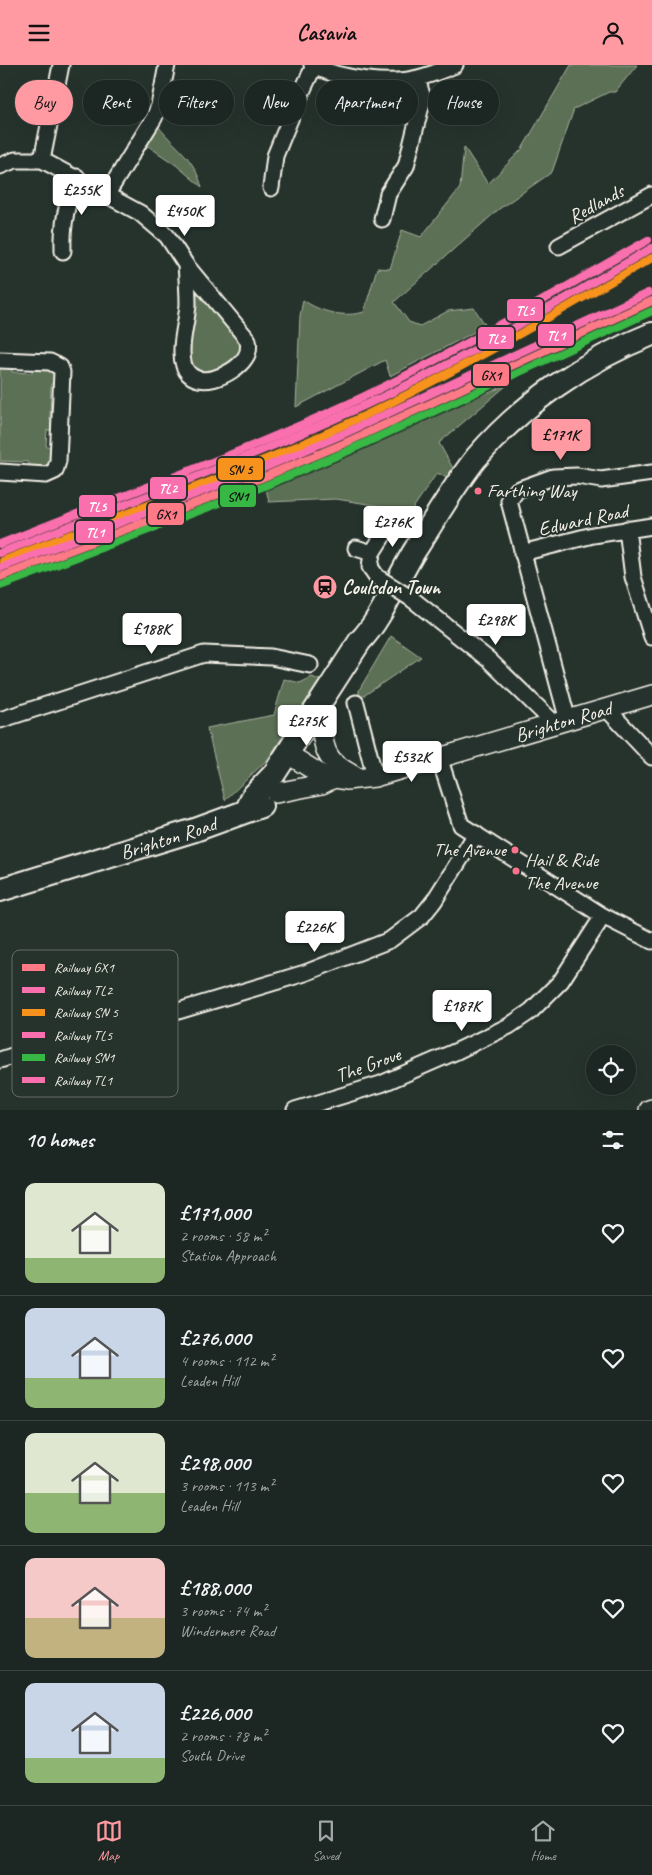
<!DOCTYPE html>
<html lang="en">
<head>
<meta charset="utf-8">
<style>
	:root { --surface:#1c2622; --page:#252e2a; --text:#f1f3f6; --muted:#a0a5a5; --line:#3a4340; --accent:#ff9aa2 }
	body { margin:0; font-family:Caveat,sans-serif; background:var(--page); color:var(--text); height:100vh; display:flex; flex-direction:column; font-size:19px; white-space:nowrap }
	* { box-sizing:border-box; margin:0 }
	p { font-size:16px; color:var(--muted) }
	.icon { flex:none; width:28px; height:28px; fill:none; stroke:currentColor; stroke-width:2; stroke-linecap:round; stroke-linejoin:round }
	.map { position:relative; height:1045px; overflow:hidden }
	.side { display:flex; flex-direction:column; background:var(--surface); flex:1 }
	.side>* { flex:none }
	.guide { position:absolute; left:15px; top:15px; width:622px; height:45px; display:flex; gap:10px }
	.controls { position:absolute; left:586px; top:980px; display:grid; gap:10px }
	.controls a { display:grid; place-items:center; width:50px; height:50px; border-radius:50%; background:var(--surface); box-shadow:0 5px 20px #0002,0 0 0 1px var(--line); font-size:25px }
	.price { position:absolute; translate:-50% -42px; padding:0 11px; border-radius:5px; background:#fff; color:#222; font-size:16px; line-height:32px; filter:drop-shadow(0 1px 2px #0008) }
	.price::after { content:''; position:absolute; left:50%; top:30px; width:15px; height:11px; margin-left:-8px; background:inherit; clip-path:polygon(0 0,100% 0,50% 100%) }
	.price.on { background:var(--accent); color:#111 }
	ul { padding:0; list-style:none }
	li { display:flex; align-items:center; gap:15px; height:125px; padding:0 25px }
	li+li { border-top:1px solid var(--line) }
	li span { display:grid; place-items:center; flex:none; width:140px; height:100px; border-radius:10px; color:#555 }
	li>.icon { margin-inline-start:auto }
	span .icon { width:60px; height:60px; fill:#fffc; stroke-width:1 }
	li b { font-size:21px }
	h2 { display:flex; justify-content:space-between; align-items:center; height:60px; padding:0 25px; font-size:21px }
	.tag { padding:0 18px; border-radius:22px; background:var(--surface); box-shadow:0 5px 20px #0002,0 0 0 1px var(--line); font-size:18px; line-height:45px }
	.tag.on { background:var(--accent); color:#111 }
	header { display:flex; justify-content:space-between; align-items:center; height:65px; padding:0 25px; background:var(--accent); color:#111; font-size:22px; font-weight:700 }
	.dock { display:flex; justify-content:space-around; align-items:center; height:70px; border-top:1px solid var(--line); background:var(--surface); font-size:14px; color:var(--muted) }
	.dock a { display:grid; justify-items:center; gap:2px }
	.dock .on { color:var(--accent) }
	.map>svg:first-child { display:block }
	.green { fill:#5c7054; stroke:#a8b09e }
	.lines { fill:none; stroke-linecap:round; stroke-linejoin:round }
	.minor-casing { stroke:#f4f1e8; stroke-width:19 }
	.major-casing { stroke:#f4f1e8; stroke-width:22 }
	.highway-casing { stroke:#f4f1e8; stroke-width:26 }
	.minor { stroke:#26332d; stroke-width:15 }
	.major { stroke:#26332d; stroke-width:19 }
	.highway { stroke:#26332d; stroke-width:22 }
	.minor-bridge-casing { stroke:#f4f1e8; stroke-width:19; stroke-linecap:butt }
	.minor-bridge { stroke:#26332d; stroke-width:15 }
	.rail-1-casing { stroke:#26332d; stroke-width:11 }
	.rail-2-casing { stroke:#26332d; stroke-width:11 }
	.rail-3-casing { stroke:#26332d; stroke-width:11 }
	.rail-4-casing { stroke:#26332d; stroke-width:11 }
	.rail-5-casing { stroke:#26332d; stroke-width:11 }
	.rail-6-casing { stroke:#26332d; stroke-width:11 }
	.rail-1 { stroke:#fd7a86; stroke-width:8 }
	.rail-2 { stroke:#fa70ae; stroke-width:8 }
	.rail-3 { stroke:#f7931d; stroke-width:8 }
	.rail-4 { stroke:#fa70ae; stroke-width:8 }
	.rail-5 { stroke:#37b844; stroke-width:8 }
	.rail-6 { stroke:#fa70ae; stroke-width:8 }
	.bus-dot { fill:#fc738d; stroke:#26332d; stroke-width:2 }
	.labels { text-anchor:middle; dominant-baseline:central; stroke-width:4; stroke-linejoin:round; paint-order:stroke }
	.bus-label { font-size:19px; fill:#f4f1e8; stroke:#26332d; text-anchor:start }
	.street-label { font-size:20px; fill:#f4f1e8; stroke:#26332d }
	.poi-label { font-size:20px; font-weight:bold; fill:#f4f1e8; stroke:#26332d; text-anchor:start }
	.key { fill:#26332d; stroke:#646c65; stroke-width:1 }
	.key-label { font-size:14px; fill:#f4f1e8 }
	.line-badge { stroke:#26332d; stroke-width:2 }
	.badge-label { font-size:14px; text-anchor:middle; font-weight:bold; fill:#fff }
	.pale-badge-label { font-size:14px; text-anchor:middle; font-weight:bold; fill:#111 }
</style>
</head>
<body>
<header><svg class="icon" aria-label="menu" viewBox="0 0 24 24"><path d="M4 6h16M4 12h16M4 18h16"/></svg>Casavia<svg class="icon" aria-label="person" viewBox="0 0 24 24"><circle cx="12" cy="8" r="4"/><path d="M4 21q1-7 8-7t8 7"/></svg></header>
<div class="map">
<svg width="652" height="1045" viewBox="0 0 652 1045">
	<rect width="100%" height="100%" fill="#26332d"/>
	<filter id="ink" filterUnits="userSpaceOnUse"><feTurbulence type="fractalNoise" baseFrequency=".02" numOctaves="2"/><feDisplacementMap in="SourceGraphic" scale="10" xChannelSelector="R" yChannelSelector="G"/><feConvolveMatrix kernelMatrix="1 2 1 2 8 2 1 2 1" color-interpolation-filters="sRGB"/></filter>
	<g filter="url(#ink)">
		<g class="green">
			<path d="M571 0H637L615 27H609L574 44 552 107 499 144 394 237 409 257 420 261 448 246 474 243 486 261 390 311 385 295 296 342 300 251 303 235C320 247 344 253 364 247L377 203 390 204 402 165 421 172 460 123 464 82 488 119 522 84Z"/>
			<path d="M158 61C178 86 192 89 202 122L176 100 145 79Z"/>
			<polygon points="194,218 242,274 241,292 216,307 199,310 190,302"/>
			<polygon points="0,295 12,296 12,307 32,308 33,297 50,297 62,319 51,319 50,354 60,355 59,366 47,365 46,381 59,382 55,406 33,409 28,397 0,396"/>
			<polygon points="507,320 439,378 455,407 449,414 437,408 409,449 395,456 381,441 336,434 269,437 265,419"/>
			<polygon points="391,571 421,592 359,634 359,625"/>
			<polygon points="312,612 320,615 268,694 225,735 207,663 274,650 284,614 300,618"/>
		</g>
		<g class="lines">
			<defs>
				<g id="minor">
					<path d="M312 0C337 13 390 21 418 13 430 10 443 5 455 0"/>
					<polyline points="42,95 61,0"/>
					<path d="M0 101 15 95H42L140 148 167 171 186 200 248 275C249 281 249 288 245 293 234 310 194 328 184 301 178 283 187 258 188 239 188 226 187 213 186 200"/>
					<polyline points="271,123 275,91 297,37 314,1"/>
					<polyline points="107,129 154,53 159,41 167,0"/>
					<polyline points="382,154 388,129 406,101 423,33 417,14"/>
					<polyline points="559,181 652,130"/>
					<path d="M63 186C62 161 67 135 77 112"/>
					<polyline points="0,295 50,297 60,302 62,307 58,396 55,406 46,410 0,407"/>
					<polyline points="627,464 633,512 652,572"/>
					<polyline points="356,483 372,488"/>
					<polyline points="522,488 593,470 652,461"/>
					<polyline points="377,512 370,502 372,488 391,458"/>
					<polyline points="412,534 489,595 555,659"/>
					<polyline points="356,638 375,712"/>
					<polyline points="607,644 652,692"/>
					<polyline points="0,655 204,589 271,592 310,600"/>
					<polyline points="568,656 509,436 517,425 553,412 577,411 601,415 652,408"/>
					<polyline points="439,692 461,760 603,851 652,876"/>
					<polyline points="125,962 305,908 390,875 422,851 434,836 476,769"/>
					<polyline points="0,995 62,975"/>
					<polyline points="295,1045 381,1019 457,986 509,961 531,946 561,916 603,851"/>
				</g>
				<g id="major">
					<path d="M322 662C323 692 332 699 358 713"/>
					<path id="s1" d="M288 689 323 711 346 715 375 712 652 630"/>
					<polyline points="276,728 322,719 332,714"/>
					<polyline points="649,1045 652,1044"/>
				</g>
				<g id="highway">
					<path d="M247 745 253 731 274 709 360 576C381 555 398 512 415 485 435 454 453 422 476 393 522 339 586 295 652 269"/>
					<path id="s2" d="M0 825 195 765 261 741"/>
				</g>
			</defs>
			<use href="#minor" class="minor-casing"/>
			<use href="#major" class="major-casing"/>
			<use href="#highway" class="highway-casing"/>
			<use href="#minor" class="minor"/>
			<use href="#major" class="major"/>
			<use href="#highway" class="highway"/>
			<defs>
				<polyline id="minor-bridge" points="377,512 412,534"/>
			</defs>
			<use href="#minor-bridge" class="minor-bridge-casing"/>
			<use href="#minor-bridge" class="minor-bridge"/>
			<defs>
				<polyline id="rail-1" points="0,512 259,414 345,378 652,236"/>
				<path id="rail-2" d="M0 488C117 442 236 399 350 347 455 300 553 240 652 183"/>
				<path id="rail-3" d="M3 496C121 449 242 408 357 354 459 306 555 249 652 193"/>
				<path id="rail-4" d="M0 479C117 432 236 391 350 338 452 290 549 231 648 175"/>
				<polyline id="rail-5" points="3,520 262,422 348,386 652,246"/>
				<polyline id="rail-6" points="0,503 256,406 341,370 648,228"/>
			</defs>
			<use href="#rail-1" class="rail-1-casing"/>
			<use href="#rail-2" class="rail-2-casing"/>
			<use href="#rail-3" class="rail-3-casing"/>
			<use href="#rail-4" class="rail-4-casing"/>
			<use href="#rail-5" class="rail-5-casing"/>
			<use href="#rail-6" class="rail-6-casing"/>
			<use href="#rail-1" class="rail-1"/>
			<use href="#rail-2" class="rail-2"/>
			<use href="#rail-3" class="rail-3"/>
			<use href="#rail-4" class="rail-4"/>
			<use href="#rail-5" class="rail-5"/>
			<use href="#rail-6" class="rail-6"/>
		</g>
	</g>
	<defs>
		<symbol id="station-disc" viewBox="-11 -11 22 22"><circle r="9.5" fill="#ff9aa2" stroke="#26332d"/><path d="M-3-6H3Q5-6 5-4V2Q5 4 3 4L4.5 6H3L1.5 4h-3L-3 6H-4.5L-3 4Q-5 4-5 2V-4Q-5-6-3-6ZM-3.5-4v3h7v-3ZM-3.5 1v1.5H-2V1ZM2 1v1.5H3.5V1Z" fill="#111"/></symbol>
	</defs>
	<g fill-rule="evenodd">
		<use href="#station-disc" x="311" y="508" width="28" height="28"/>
	</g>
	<g class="bus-dot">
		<circle cx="478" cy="426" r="4.5"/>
		<circle cx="515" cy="785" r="4.5"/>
		<circle cx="516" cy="806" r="4.5"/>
	</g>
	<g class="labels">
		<g class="bus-label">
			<text x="487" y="426">Farthing Way</text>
			<text x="506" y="785" text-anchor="end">The Avenue</text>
			<text x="525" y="795">Hail &amp; Ride<tspan x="525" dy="23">The Avenue</tspan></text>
		</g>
		<g class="street-label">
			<text transform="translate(596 139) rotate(-29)">Redlands</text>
			<text transform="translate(583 455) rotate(-12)">Edward Road</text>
			<text stroke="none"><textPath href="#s1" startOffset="290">Brighton Road</textPath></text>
			<text stroke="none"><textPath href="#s2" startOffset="176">Brighton Road</textPath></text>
			<text transform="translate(368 1000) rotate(-20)">The Grove</text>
		</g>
		<g class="poi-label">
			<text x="342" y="522">Coulsdon Town</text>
		</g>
	</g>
	<rect x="12" y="885" width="166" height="147" rx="8" class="key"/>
	<rect x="22" y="899" width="23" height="7" fill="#fd7a86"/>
	<rect x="22" y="922" width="23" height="6" fill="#fa70ae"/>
	<rect x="22" y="944" width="23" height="7" fill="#f7931d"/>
	<rect x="22" y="967" width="23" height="6" fill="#fa70ae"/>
	<rect x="22" y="989" width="23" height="7" fill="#37b844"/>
	<rect x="22" y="1012" width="23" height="6" fill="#fa70ae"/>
	<g class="key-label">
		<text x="54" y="907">Railway GX1</text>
		<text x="54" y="930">Railway TL2</text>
		<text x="54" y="952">Railway SN 5</text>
		<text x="54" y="975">Railway TL5</text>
		<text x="54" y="997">Railway SN1</text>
		<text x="54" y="1020">Railway TL1</text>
	</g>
	<g class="line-badge">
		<rect x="506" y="233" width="38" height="24" rx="5" fill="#fa70ae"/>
		<rect x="537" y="258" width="38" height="24" rx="5" fill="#fa70ae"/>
		<rect x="477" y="261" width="38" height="24" rx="5" fill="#fa70ae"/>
		<rect x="472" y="298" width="38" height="24" rx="5" fill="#fd7a86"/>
		<rect x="217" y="392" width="47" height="24" rx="5" fill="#f7931d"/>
		<rect x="149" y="411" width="38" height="24" rx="5" fill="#fa70ae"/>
		<rect x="219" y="419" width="38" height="24" rx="5" fill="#37b844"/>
		<rect x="78" y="429" width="38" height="24" rx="5" fill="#fa70ae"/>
		<rect x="147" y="437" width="38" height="24" rx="5" fill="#fd7a86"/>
		<rect x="75" y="455" width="39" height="24" rx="5" fill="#fa70ae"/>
	</g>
	<g class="badge-label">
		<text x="525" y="250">TL5</text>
		<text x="556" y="275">TL1</text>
		<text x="496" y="278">TL2</text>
		<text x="168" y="428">TL2</text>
		<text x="97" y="446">TL5</text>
		<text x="95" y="472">TL1</text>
	</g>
	<g class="pale-badge-label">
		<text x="491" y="315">GX1</text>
		<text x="240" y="409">SN 5</text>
		<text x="238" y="436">SN1</text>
		<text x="166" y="454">GX1</text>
	</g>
</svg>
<div class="controls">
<a><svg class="icon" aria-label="locate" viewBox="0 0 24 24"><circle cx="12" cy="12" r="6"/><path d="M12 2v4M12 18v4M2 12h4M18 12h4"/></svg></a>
</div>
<b class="price" style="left:82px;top:151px">£255K</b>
<b class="price" style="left:185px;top:172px">£450K</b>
<b class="price on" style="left:561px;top:396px">£171K</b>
<b class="price" style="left:393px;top:483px">£276K</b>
<b class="price" style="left:496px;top:581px">£298K</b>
<b class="price" style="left:152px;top:590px">£188K</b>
<b class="price" style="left:307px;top:682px">£275K</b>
<b class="price" style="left:412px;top:718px">£532K</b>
<b class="price" style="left:315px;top:888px">£226K</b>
<b class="price" style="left:462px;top:967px">£187K</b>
<div class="guide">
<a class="tag on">Buy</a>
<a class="tag">Rent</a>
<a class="tag">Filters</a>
<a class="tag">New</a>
<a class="tag">Apartment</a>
<a class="tag">House</a>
</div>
</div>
<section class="side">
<h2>10 homes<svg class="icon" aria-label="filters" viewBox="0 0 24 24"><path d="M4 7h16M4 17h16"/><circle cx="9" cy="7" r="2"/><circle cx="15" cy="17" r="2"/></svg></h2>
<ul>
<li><span style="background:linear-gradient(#dfe7d0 75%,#8fb573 0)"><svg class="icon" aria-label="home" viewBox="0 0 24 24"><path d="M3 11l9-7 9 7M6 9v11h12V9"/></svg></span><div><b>£171,000</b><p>2 rooms · 58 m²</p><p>Station Approach</p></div><svg class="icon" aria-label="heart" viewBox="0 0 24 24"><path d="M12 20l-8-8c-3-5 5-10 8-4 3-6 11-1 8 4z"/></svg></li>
<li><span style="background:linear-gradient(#c9d6e8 70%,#8fb573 0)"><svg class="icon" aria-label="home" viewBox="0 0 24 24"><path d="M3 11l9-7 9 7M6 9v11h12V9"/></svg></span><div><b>£276,000</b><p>4 rooms · 112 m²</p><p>Leaden Hill</p></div><svg class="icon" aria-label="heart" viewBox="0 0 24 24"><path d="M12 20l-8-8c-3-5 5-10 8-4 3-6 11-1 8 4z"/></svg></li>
<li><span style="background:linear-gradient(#dfe7d0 60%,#8fb573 0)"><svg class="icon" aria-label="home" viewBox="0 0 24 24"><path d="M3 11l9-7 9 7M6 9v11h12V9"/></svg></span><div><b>£298,000</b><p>3 rooms · 113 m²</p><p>Leaden Hill</p></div><svg class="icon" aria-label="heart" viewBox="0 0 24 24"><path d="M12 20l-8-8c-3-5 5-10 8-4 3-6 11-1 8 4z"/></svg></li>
<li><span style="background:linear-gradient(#f6c9c9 60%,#c2b280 0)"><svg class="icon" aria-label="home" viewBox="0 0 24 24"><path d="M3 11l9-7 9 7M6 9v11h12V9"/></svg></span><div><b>£188,000</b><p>3 rooms · 74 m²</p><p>Windermere Road</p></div><svg class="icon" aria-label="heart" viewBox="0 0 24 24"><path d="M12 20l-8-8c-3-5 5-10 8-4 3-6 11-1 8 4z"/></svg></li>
<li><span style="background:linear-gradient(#c9d6e8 75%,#8fb573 0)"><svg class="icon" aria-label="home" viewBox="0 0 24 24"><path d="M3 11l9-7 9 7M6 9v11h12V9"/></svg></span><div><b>£226,000</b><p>2 rooms · 78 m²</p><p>South Drive</p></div><svg class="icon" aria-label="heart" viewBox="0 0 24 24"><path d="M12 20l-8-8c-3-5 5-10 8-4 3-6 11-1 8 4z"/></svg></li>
</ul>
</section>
<nav class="dock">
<a class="on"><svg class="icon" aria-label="map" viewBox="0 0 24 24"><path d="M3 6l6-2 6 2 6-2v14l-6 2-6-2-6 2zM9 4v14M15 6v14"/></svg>Map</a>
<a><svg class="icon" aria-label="saved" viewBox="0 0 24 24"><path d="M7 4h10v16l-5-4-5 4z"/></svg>Saved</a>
<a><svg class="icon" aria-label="home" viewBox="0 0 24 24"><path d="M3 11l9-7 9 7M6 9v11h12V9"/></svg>Home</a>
</nav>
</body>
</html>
